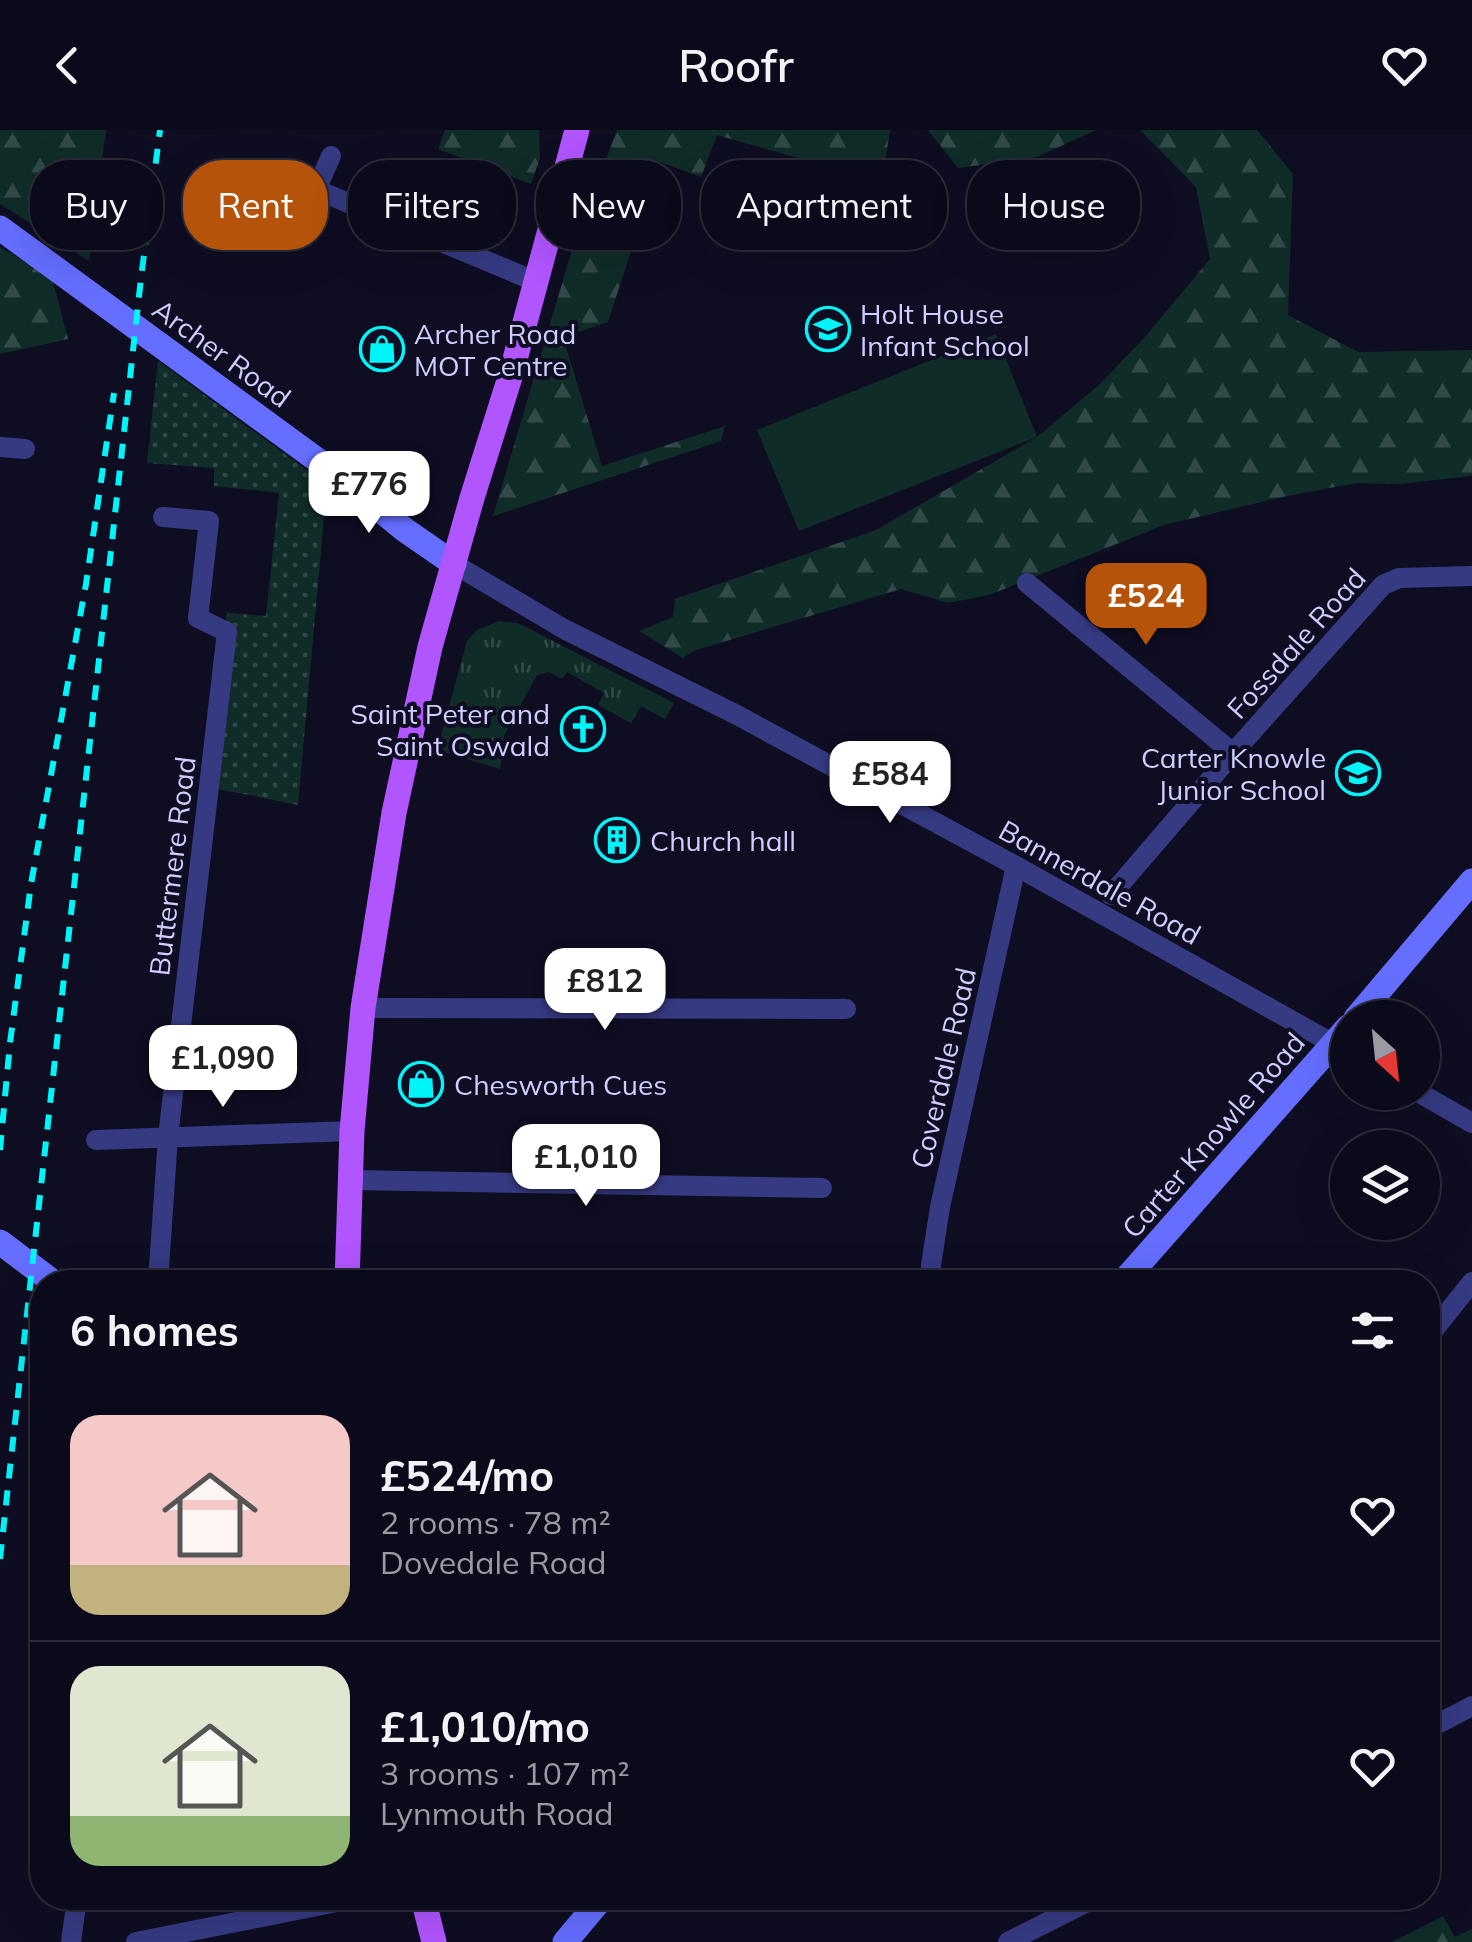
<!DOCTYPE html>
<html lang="en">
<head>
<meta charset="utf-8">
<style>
	:root { --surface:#0b0a1a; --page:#141323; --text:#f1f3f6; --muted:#9a9aa2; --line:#2b2b39; --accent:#b45309 }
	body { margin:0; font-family:Mulish,sans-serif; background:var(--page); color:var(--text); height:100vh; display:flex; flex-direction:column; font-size:38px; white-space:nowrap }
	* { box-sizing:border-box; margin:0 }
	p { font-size:32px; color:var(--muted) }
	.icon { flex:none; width:55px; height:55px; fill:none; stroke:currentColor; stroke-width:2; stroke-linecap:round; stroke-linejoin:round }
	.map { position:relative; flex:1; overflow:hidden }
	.drawer { position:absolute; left:30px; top:1140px; width:1410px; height:640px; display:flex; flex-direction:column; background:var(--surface); border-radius:40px; box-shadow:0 10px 40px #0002,0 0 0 2px var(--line) }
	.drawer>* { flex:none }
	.banner { position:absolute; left:30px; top:30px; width:1412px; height:90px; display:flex; gap:20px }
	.needle { width:65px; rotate:153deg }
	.tools { position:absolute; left:1330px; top:870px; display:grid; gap:20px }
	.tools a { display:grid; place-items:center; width:110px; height:110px; border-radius:50%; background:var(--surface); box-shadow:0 10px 40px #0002,0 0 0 2px var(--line); font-size:50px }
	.price { position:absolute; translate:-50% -85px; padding:0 22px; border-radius:20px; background:#fff; color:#222; font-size:32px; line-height:65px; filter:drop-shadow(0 2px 5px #0008) }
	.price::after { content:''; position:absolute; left:50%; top:60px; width:30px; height:22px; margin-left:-15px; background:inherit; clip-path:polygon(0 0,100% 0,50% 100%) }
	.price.active { background:var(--accent); color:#fff }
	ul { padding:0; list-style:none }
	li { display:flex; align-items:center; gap:30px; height:250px; padding:0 40px }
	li+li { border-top:2px solid var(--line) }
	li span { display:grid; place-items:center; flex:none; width:280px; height:200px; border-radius:30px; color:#555 }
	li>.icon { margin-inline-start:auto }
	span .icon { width:120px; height:120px; fill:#fffc; stroke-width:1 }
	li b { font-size:42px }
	h2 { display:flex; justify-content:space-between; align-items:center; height:120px; padding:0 40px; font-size:42px }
	.tag { padding:0 35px; border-radius:40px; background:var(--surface); box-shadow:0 10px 40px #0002,0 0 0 2px var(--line); font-size:35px; line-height:90px }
	.tag.active { background:var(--accent); color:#fff }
	header { display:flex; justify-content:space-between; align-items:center; height:130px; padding:0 40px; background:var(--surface); font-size:45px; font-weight:600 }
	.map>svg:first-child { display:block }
	.grass { fill:url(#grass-tufts) }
	.forest { fill:url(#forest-firs) }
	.park { fill:url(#park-dots) }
	.pitch { fill:#102c29 }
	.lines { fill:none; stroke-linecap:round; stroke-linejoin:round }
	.street { stroke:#363a83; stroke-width:20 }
	.secondary { stroke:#656eff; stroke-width:25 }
	.primary { stroke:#b155ff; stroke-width:25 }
	.rail { stroke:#00f5f9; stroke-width:6; stroke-dasharray:15 12; stroke-linecap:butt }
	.labels { text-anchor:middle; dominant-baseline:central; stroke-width:8; stroke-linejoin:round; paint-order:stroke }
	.poi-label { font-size:28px; fill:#cfceff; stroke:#0f0d22; text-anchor:start }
	.street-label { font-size:28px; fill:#cfceff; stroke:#0f0d22 }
</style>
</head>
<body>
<header><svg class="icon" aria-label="back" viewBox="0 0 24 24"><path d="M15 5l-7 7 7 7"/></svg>Roofr<svg class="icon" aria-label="heart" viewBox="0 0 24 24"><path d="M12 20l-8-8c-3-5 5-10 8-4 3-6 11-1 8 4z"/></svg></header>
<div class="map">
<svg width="1472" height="1812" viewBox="0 0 1472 1812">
	<defs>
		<pattern id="grass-tufts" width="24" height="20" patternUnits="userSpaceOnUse" patternTransform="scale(2.5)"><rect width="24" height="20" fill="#102c29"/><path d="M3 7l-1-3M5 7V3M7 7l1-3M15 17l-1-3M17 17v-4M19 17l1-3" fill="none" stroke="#324949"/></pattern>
		<pattern id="forest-firs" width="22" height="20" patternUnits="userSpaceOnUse" patternTransform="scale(2.5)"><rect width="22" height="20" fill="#102c29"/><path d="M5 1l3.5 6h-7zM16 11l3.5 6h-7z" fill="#324949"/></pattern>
		<pattern id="park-dots" width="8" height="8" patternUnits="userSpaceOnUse" patternTransform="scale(2.5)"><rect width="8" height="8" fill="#102c29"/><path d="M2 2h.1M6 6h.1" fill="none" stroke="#324949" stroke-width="1.8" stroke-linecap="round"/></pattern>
	</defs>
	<rect width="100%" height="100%" fill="#0f0d22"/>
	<polygon class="grass" points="499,491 518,493 674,573 665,589 641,576 631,593 598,575 604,563 567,542 562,549 549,542 537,545 504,606 500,639 437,620 467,511 477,500"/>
	<g class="forest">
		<polygon points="0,0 106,0 89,131 0,74"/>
		<polygon points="445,0 539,0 540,28 531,54 438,19"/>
		<polygon points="617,0 890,0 884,40 871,49 717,5 701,47 660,32 608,192 563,207 602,336 725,296 721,311 493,386 572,120"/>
		<polygon points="928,0 1096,0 1037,27 958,38"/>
		<polygon points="1140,0 1257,0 1293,44 1288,185 1358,222 1472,220 1472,346 1399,354 1356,353 1287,366 1164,395 989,465 948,473 901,459 696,520 683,528 639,501 673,487 675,469 876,400 1037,307 1099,255 1144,208 1210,129 1196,57"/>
		<polygon points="0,117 52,148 68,209 0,224"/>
		<polygon points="1443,1786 1455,1807 1472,1799 1472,1812 1392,1812"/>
	</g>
	<polygon class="park" points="158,231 327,355 298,675 208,657 227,483 266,486 279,363 214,356 214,338 147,333"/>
	<polygon class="pitch" points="996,204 1037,307 799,401 757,300"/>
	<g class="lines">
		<g class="street">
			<polyline points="291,49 537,152"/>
			<polyline points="316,60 331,26"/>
			<polyline points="0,317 25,319"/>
			<polyline points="454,434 564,499 737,585 1016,736 1348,922"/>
			<polyline points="1027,453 1233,623"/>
			<polyline points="1111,765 1233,623 1383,455 1399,448 1472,446"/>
			<polyline points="363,878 846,879"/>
			<polyline points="1418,962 1472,993"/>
			<polyline points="96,1010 352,1001"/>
			<polyline points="350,1050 822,1058"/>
			<polyline points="158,1152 168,1007 227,502 198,488 209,391 163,387"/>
			<polyline points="932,1152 931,1135 940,1077 1016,736"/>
			<polyline points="1428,1207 1472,1152"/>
			<polyline points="1428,1599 1472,1576"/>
			<polyline points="71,1812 77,1768"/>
			<polyline points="136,1812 357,1768"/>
			<polyline points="1008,1812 1095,1768"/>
		</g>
		<g class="secondary">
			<polyline points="0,98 335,343 405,400 454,434"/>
			<polyline points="1356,888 1472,751"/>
			<polyline points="0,1112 53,1152"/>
			<polyline points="1123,1152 1348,897"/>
			<polyline points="565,1812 602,1768"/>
		</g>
		<g class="primary">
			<polyline points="347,1152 352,1001 363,878 394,683 430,517 472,368 511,244 577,0"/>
			<polyline points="423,1768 434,1812"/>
		</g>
		<g class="rail">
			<polyline points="0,1020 10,913 31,754 86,454 114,263"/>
			<polyline points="0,1429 141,148 160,0"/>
		</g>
	</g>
	<defs>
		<symbol id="school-ring" viewBox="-11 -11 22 22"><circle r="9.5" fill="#0f0d22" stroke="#00f5f9" stroke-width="1.5"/><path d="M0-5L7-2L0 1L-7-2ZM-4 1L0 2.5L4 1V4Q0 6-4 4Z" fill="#00f5f9"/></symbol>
		<symbol id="shop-ring" viewBox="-11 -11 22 22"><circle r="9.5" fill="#0f0d22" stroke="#00f5f9" stroke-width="1.5"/><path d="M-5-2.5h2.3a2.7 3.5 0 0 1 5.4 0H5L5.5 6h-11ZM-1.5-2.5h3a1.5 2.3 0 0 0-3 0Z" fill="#00f5f9"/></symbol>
		<symbol id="church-ring" viewBox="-11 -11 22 22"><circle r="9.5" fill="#0f0d22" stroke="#00f5f9" stroke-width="1.5"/><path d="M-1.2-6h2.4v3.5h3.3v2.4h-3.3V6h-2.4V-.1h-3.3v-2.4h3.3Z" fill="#00f5f9"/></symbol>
		<symbol id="building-ring" viewBox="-11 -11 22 22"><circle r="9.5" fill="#0f0d22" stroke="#00f5f9" stroke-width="1.5"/><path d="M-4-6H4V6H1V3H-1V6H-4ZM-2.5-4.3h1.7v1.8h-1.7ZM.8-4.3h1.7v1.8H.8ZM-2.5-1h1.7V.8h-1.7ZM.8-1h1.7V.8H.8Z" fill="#00f5f9"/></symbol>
	</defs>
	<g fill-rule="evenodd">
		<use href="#school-ring" x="803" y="174" width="50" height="50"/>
		<use href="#shop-ring" x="357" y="194" width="50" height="50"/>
		<use href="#church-ring" x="558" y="574" width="50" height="50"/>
		<use href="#school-ring" x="1333" y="618" width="50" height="50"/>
		<use href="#building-ring" x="592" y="685" width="50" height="50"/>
		<use href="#shop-ring" x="396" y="929" width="50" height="50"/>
	</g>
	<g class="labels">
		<g class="poi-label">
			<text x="860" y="183">Holt House<tspan x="860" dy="32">Infant School</tspan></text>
			<text x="414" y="203">Archer Road<tspan x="414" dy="32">MOT Centre</tspan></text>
			<text x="550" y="583" text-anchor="end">Saint Peter and<tspan x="550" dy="32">Saint Oswald</tspan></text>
			<text x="1326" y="627" text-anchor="end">Carter Knowle<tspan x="1326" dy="32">Junior School</tspan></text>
			<text x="650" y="710">Church hall</text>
			<text x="454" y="954">Chesworth Cues</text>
		</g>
		<g class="street-label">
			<text transform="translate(222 223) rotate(36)">Archer Road</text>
			<text transform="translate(1296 513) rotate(-48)">Fossdale Road</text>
			<text transform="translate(172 736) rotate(-83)">Buttermere Road</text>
			<text transform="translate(1100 752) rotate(29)">Bannerdale Road</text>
			<text transform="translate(943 938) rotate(-77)">Coverdale Road</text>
			<text transform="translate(1213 1005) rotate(-49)">Carter Knowle Road</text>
		</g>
	</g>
</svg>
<div class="tools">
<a><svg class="needle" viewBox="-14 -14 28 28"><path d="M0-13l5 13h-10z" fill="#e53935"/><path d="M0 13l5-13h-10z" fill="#9a9aa2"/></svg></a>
<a><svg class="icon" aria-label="layers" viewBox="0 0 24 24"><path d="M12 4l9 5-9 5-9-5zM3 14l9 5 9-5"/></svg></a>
</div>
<b class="price" style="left:369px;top:406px">£776</b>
<b class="price active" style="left:1146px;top:518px">£524</b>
<b class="price" style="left:890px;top:696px">£584</b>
<b class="price" style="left:605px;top:903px">£812</b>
<b class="price" style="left:223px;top:980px">£1,090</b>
<b class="price" style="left:586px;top:1079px">£1,010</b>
<div class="banner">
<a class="tag">Buy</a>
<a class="tag active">Rent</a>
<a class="tag">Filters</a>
<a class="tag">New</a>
<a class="tag">Apartment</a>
<a class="tag">House</a>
</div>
<section class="drawer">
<h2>6 homes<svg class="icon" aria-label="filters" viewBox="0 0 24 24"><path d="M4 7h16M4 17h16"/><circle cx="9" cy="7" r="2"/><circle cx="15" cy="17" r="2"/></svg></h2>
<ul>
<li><span style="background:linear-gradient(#f6c9c9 75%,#c2b280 0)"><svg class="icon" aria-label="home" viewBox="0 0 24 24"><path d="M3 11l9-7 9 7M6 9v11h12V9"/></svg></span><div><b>£524/mo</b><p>2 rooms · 78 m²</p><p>Dovedale Road</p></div><svg class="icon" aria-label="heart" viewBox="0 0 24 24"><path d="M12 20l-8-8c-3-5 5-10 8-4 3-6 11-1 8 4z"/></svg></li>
<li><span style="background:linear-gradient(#dfe7d0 75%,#8fb573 0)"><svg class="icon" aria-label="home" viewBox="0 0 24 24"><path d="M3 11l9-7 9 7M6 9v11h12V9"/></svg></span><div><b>£1,010/mo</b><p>3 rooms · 107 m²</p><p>Lynmouth Road</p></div><svg class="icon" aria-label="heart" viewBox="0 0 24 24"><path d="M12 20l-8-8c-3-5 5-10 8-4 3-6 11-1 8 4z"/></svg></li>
</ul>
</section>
</div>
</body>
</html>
